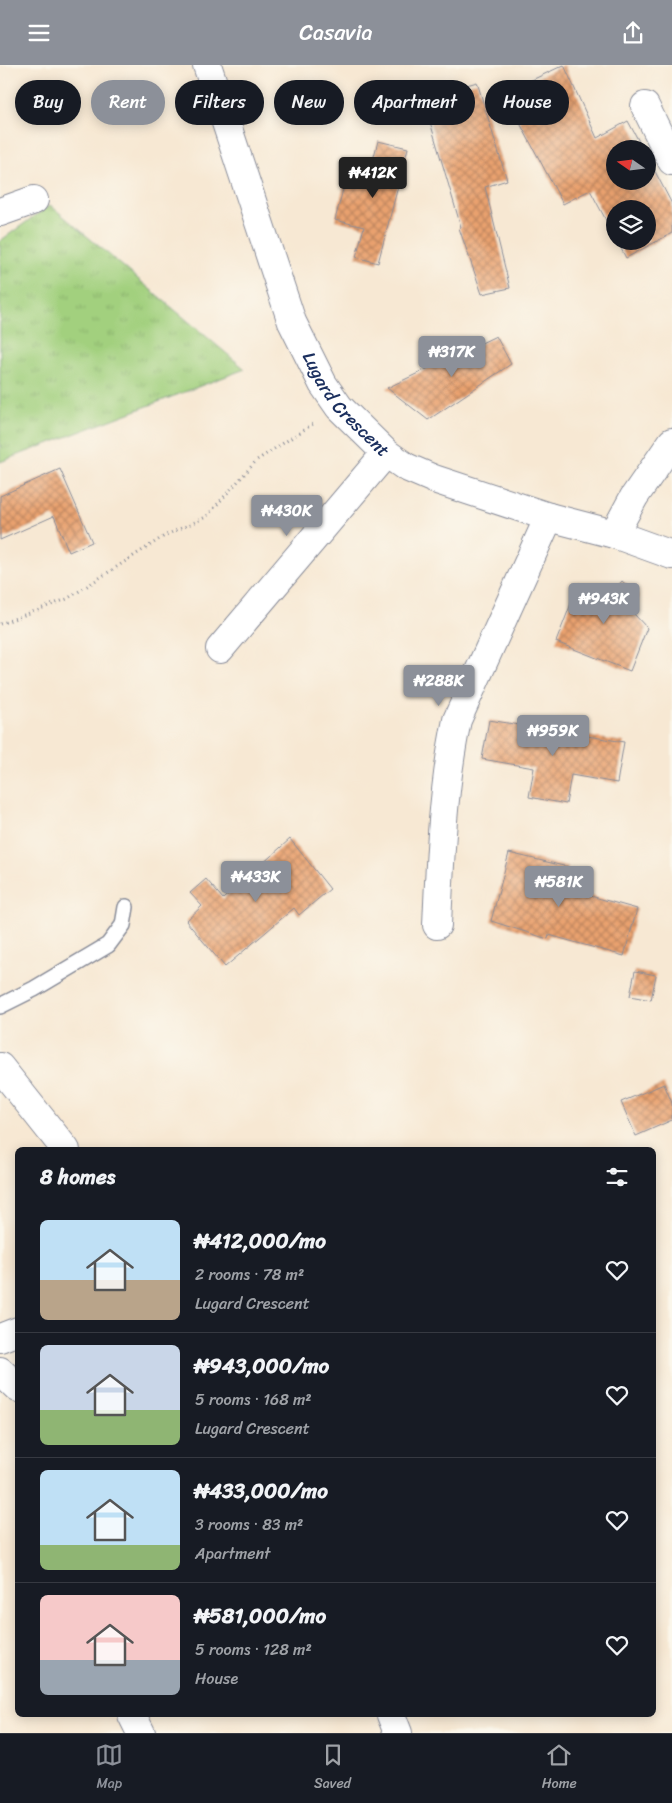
<!DOCTYPE html>
<html lang="en">
<head>
<meta charset="utf-8">
<style>
	:root { --surface:#171b24; --page:#242831; --text:#f1f3f6; --muted:#9ea1a6; --line:#363941; --accent:#8c9099 }
	body { margin:0; font-family:Sriracha,sans-serif; background:var(--page); color:var(--text); height:100vh; display:flex; flex-direction:column; font-size:19px; white-space:nowrap }
	* { box-sizing:border-box; margin:0 }
	p { font-size:16px; color:var(--muted) }
	.icon { flex:none; width:28px; height:28px; fill:none; stroke:currentColor; stroke-width:2; stroke-linecap:round; stroke-linejoin:round }
	.map { position:relative; flex:1; overflow:hidden }
	.details { position:absolute; left:15px; top:1082px; width:641px; height:570px; display:flex; flex-direction:column; background:var(--surface); border-radius:8px; box-shadow:0 2px 12px #0003 }
	.details>* { flex:none }
	.guide { position:absolute; left:15px; top:15px; width:642px; height:45px; display:flex; gap:10px }
	.needle { width:32px; rotate:284deg }
	.buttons { position:absolute; left:606px; top:75px; display:grid; gap:10px }
	.buttons a { display:grid; place-items:center; width:50px; height:50px; border-radius:50%; background:var(--surface); box-shadow:0 2px 12px #0003; font-size:25px }
	.price { position:absolute; translate:-50% -42px; padding:0 11px; border-radius:5px; background:var(--accent); color:#fff; font-size:16px; line-height:32px; filter:drop-shadow(0 1px 2px #0008) }
	.price::after { content:''; position:absolute; left:50%; top:30px; width:15px; height:11px; margin-left:-8px; background:inherit; clip-path:polygon(0 0,100% 0,50% 100%) }
	.price.current { background:#222; color:#fff }
	ul { padding:0; list-style:none }
	li { display:flex; align-items:center; gap:15px; height:125px; padding:0 25px }
	li+li { border-top:1px solid var(--line) }
	li span { display:grid; place-items:center; flex:none; width:140px; height:100px; border-radius:8px; color:#555 }
	li>.icon { margin-inline-start:auto }
	span .icon { width:60px; height:60px; fill:#fffc; stroke-width:1 }
	li b { font-size:21px }
	h2 { display:flex; justify-content:space-between; align-items:center; height:60px; padding:0 25px; font-size:21px }
	.chip { padding:0 18px; border-radius:22px; background:var(--surface); box-shadow:0 2px 12px #0003; font-size:18px; line-height:45px }
	.chip.current { background:var(--accent); color:#fff }
	header { display:flex; justify-content:space-between; align-items:center; height:65px; padding:0 25px; background:var(--accent); color:#fff; font-size:22px; font-weight:600 }
	.tabs { display:flex; justify-content:space-around; align-items:center; height:70px; border-top:1px solid var(--line); background:var(--surface); font-size:14px; color:var(--muted) }
	.tabs a { display:grid; justify-items:center; gap:2px }
	.tabs .current { color:var(--accent) }
	.map>svg:first-child { display:block }
	.grass { fill:url(#grass-tufts); stroke:#5e806e }
	.building { fill:url(#building-cross-hatch) }
	.lines { fill:none; stroke-linecap:round; stroke-linejoin:round }
	.lane-casing { stroke:#898c98; stroke-width:18 }
	.street-casing { stroke:#898c98; stroke-width:30 }
	.secondary-casing { stroke:#898c98; stroke-width:30 }
	.path { stroke:#898c98; stroke-width:3; stroke-dasharray:1 4; stroke-linecap:butt }
	.lane { stroke:#fff; stroke-width:15 }
	.street { stroke:#fff; stroke-width:28 }
	.secondary { stroke:#fff; stroke-width:28 }
	.labels { text-anchor:middle; dominant-baseline:central; stroke-width:4; stroke-linejoin:round; paint-order:stroke }
	.street-label { font-size:18px; fill:#1b2f5e; stroke:#fbf7ec }
</style>
</head>
<body>
<header><svg class="icon" aria-label="menu" viewBox="0 0 24 24"><path d="M4 6h16M4 12h16M4 18h16"/></svg>Casavia<svg class="icon" aria-label="share" viewBox="0 0 24 24"><path d="M12 15V3M7 8l5-5 5 5M5 13v7h14v-7"/></svg></header>
<div class="map">
<svg width="672" height="1668" viewBox="0 0 672 1668">
	<defs>
		<pattern id="grass-tufts" width="24" height="20" patternUnits="userSpaceOnUse" patternTransform="scale(1.25)"><rect width="24" height="20" fill="#a2d07e"/><path d="M3 7l-1-3M5 7V3M7 7l1-3M15 17l-1-3M17 17v-4M19 17l1-3" fill="none" stroke="#8bb36f"/></pattern>
		<pattern id="building-cross-hatch" width="8" height="8" patternUnits="userSpaceOnUse" patternTransform="scale(1.25)"><rect width="8" height="8" fill="#e9a16e"/><path d="M0 0l8 8M0 8l8-8" fill="none" stroke="#bc845e"/></pattern>
	</defs>
	<rect width="100%" height="100%" fill="#fbf7ec"/>
	<filter id="ink" filterUnits="userSpaceOnUse"><feTurbulence type="fractalNoise" baseFrequency=".02" numOctaves="2"/><feDisplacementMap in="SourceGraphic" scale="10" xChannelSelector="R" yChannelSelector="G"/><feConvolveMatrix kernelMatrix="1 2 1 2 8 2 1 2 1" color-interpolation-filters="sRGB"/></filter>
	<filter id="wash" filterUnits="userSpaceOnUse"><feTurbulence type="fractalNoise" baseFrequency=".0096" numOctaves="4" result="noise"/><feDisplacementMap in="SourceGraphic" scale="20" xChannelSelector="R" yChannelSelector="G"/><feGaussianBlur stdDeviation="1.12" result="paint"/><feColorMatrix in="noise" values="0 0 0 0 0 0 0 0 0 0 0 0 0 0 0 0 0 1.4 0 .05"/><feComposite in="paint" operator="in"/></filter>
	<g filter="url(#wash)">
		<rect width="100%" height="100%" fill="#f7e8d3"/>
		<polygon class="grass" points="50,140 245,304 0,397 0,176"/>
		<g id="blocks">
			<g class="building">
				<polygon points="564,0 597,73 628,56 643,84 615,84 615,116 648,116 648,93 672,139 672,168 626,193 617,176 648,176 648,144 615,144 615,172 590,125 563,139 504,28"/>
				<polygon points="477,17 507,115 485,122 510,223 482,229 459,163 461,162 423,33"/>
				<polygon points="378,76 408,83 378,198 356,192 364,162 335,155 346,113 367,118"/>
				<polygon points="496,271 511,299 428,355 387,323"/>
				<polygon points="60,404 92,477 69,487 54,451 0,475 0,431"/>
				<polygon points="622,516 639,531 634,549 647,563 630,606 556,577 579,518 610,530"/>
				<polygon points="489,655 624,677 617,718 571,710 566,739 529,732 534,703 482,694"/>
				<polygon points="290,774 330,824 299,850 294,843 225,902 186,856 202,841 190,828 206,814 223,834"/>
				<polygon points="509,788 568,802 562,823 637,844 624,891 549,870 548,874 491,856"/>
				<polygon points="635,906 656,910 651,935 630,931"/>
				<polygon points="664,1019 672,1038 672,1055 636,1071 621,1037"/>
			</g>
		</g>
	</g>
	<g filter="url(#ink)">
		<use href="#blocks" fill-opacity="0" stroke="#898c98" stroke-width="1"/>
		<g class="lines">
			<defs>
				<polyline id="lane" points="0,941 34,924 108,880 123,860 126,842"/>
				<g id="street">
					<path id="s1" d="M207 0 292 257 323 319 339 342 386 388 406 402 434 414 549 452 614 469 672 490"/>
					<polyline points="645,41 672,96"/>
					<polyline points="0,147 34,135"/>
					<polyline points="614,469 634,432 672,377"/>
					<polyline points="220,584 386,388"/>
					<path d="M437 860C440 792 443 722 457 655L549 452"/>
					<polyline points="0,1273 18,1266"/>
					<polyline points="0,1306 18,1323"/>
					<polyline points="132,1650 141,1668"/>
				</g>
				<g id="secondary">
					<polyline points="0,1002 66,1085"/>
					<polyline points="391,1650 398,1668"/>
				</g>
			</defs>
			<use href="#lane" class="lane-casing"/>
			<use href="#street" class="street-casing"/>
			<use href="#secondary" class="secondary-casing"/>
			<polyline class="path" points="0,559 67,534 166,470 206,452 257,395 316,357"/>
			<use href="#lane" class="lane"/>
			<use href="#street" class="street"/>
			<use href="#secondary" class="secondary"/>
		</g>
	</g>
	<g class="labels">
		<g class="street-label">
			<text stroke="none"><textPath href="#s1" startOffset="370">Lugard Crescent</textPath></text>
		</g>
	</g>
</svg>
<div class="buttons">
<a><svg class="needle" viewBox="-14 -14 28 28"><path d="M0-13l5 13h-10z" fill="#e53935"/><path d="M0 13l5-13h-10z" fill="#9ea1a6"/></svg></a>
<a><svg class="icon" aria-label="layers" viewBox="0 0 24 24"><path d="M12 4l9 5-9 5-9-5zM3 14l9 5 9-5"/></svg></a>
</div>
<b class="price current" style="left:373px;top:134px">₦412K</b>
<b class="price" style="left:452px;top:313px">₦317K</b>
<b class="price" style="left:287px;top:472px">₦430K</b>
<b class="price" style="left:604px;top:560px">₦943K</b>
<b class="price" style="left:439px;top:642px">₦288K</b>
<b class="price" style="left:553px;top:692px">₦959K</b>
<b class="price" style="left:256px;top:838px">₦433K</b>
<b class="price" style="left:559px;top:843px">₦581K</b>
<div class="guide">
<a class="chip">Buy</a>
<a class="chip current">Rent</a>
<a class="chip">Filters</a>
<a class="chip">New</a>
<a class="chip">Apartment</a>
<a class="chip">House</a>
</div>
<section class="details">
<h2>8 homes<svg class="icon" aria-label="filters" viewBox="0 0 24 24"><path d="M4 7h16M4 17h16"/><circle cx="9" cy="7" r="2"/><circle cx="15" cy="17" r="2"/></svg></h2>
<ul>
<li><span style="background:linear-gradient(#bfe0f5 60%,#b9a48a 0)"><svg class="icon" aria-label="home" viewBox="0 0 24 24"><path d="M3 11l9-7 9 7M6 9v11h12V9"/></svg></span><div><b>₦412,000/mo</b><p>2 rooms · 78 m²</p><p>Lugard Crescent</p></div><svg class="icon" aria-label="heart" viewBox="0 0 24 24"><path d="M12 20l-8-8c-3-5 5-10 8-4 3-6 11-1 8 4z"/></svg></li>
<li><span style="background:linear-gradient(#c9d6e8 65%,#8fb573 0)"><svg class="icon" aria-label="home" viewBox="0 0 24 24"><path d="M3 11l9-7 9 7M6 9v11h12V9"/></svg></span><div><b>₦943,000/mo</b><p>5 rooms · 168 m²</p><p>Lugard Crescent</p></div><svg class="icon" aria-label="heart" viewBox="0 0 24 24"><path d="M12 20l-8-8c-3-5 5-10 8-4 3-6 11-1 8 4z"/></svg></li>
<li><span style="background:linear-gradient(#bfe0f5 75%,#8fb573 0)"><svg class="icon" aria-label="home" viewBox="0 0 24 24"><path d="M3 11l9-7 9 7M6 9v11h12V9"/></svg></span><div><b>₦433,000/mo</b><p>3 rooms · 83 m²</p><p>Apartment</p></div><svg class="icon" aria-label="heart" viewBox="0 0 24 24"><path d="M12 20l-8-8c-3-5 5-10 8-4 3-6 11-1 8 4z"/></svg></li>
<li><span style="background:linear-gradient(#f6c9c9 65%,#9aa5b1 0)"><svg class="icon" aria-label="home" viewBox="0 0 24 24"><path d="M3 11l9-7 9 7M6 9v11h12V9"/></svg></span><div><b>₦581,000/mo</b><p>5 rooms · 128 m²</p><p>House</p></div><svg class="icon" aria-label="heart" viewBox="0 0 24 24"><path d="M12 20l-8-8c-3-5 5-10 8-4 3-6 11-1 8 4z"/></svg></li>
</ul>
</section>
</div>
<nav class="tabs">
<a class="current"><svg class="icon" aria-label="map" viewBox="0 0 24 24"><path d="M3 6l6-2 6 2 6-2v14l-6 2-6-2-6 2zM9 4v14M15 6v14"/></svg>Map</a>
<a><svg class="icon" aria-label="saved" viewBox="0 0 24 24"><path d="M7 4h10v16l-5-4-5 4z"/></svg>Saved</a>
<a><svg class="icon" aria-label="home" viewBox="0 0 24 24"><path d="M3 11l9-7 9 7M6 9v11h12V9"/></svg>Home</a>
</nav>
</body>
</html>
